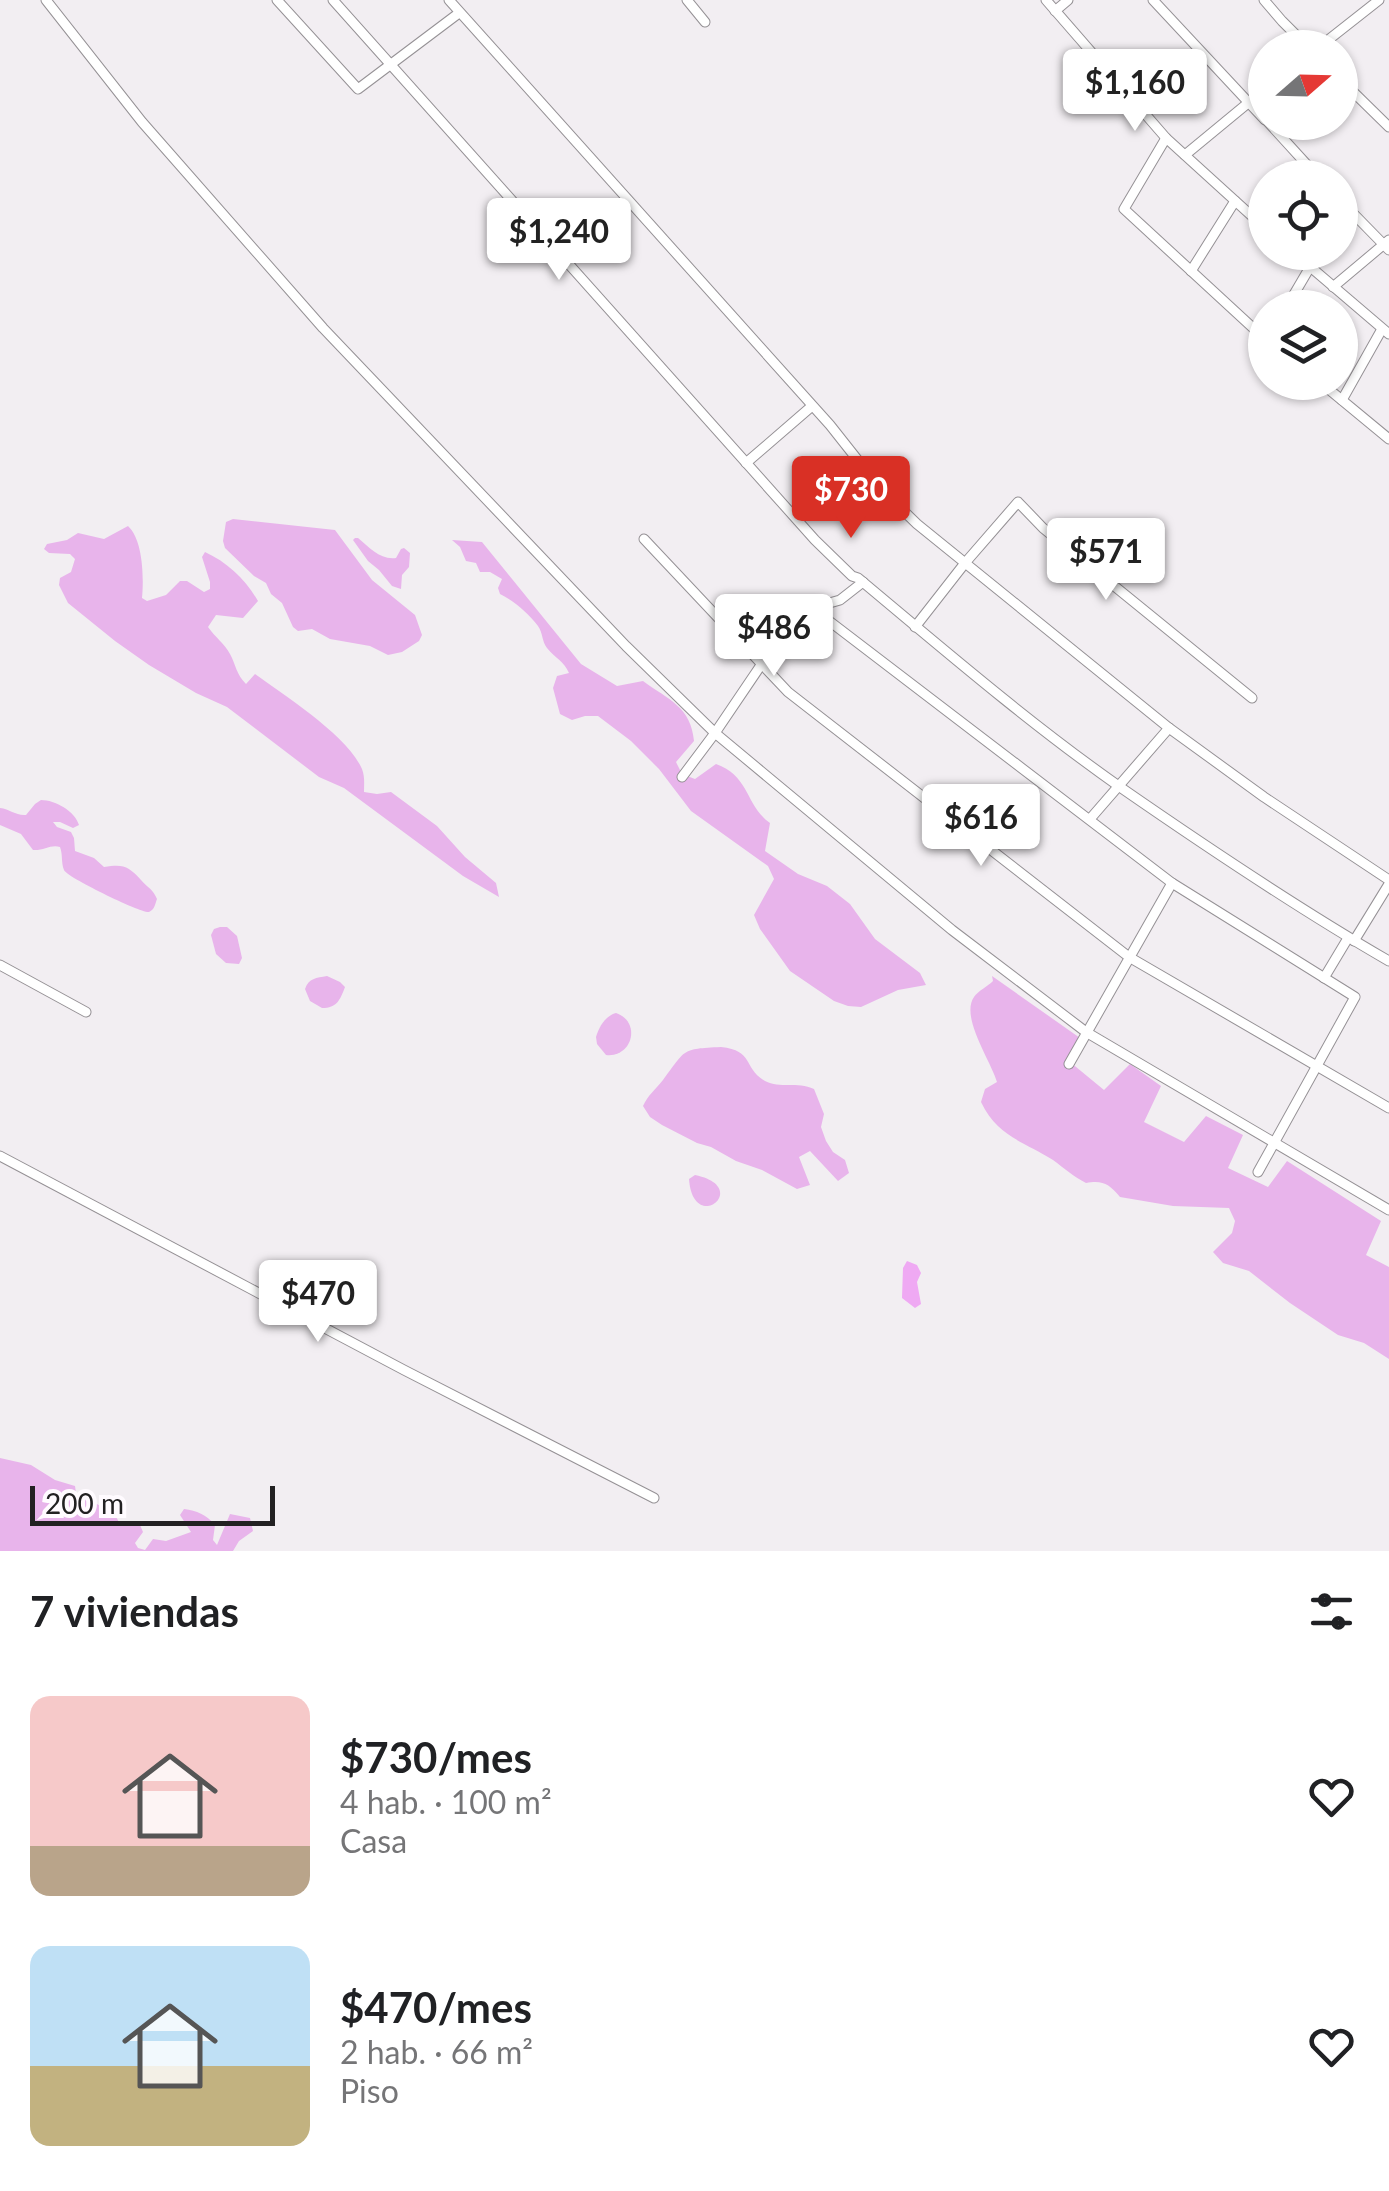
<!DOCTYPE html>
<html lang="es">
<head>
<meta charset="utf-8">
<style>
	:root { --surface:#fff; --page:#f6f6f6; --text:#202124; --muted:#757577; --accent:#d93025 }
	body { margin:0; font-family:Lato,sans-serif; background:var(--page); color:var(--text); height:100vh; display:flex; flex-direction:column; font-size:38px; white-space:nowrap }
	* { box-sizing:border-box; margin:0 }
	p { font-size:32px; color:var(--muted) }
	.icon { flex:none; width:55px; height:55px; fill:none; stroke:currentColor; stroke-width:2; stroke-linecap:round; stroke-linejoin:round }
	.map { position:relative; height:1551px; overflow:hidden }
	.details { display:flex; flex-direction:column; background:var(--surface); flex:1 }
	.details>* { flex:none }
	.needle { width:65px; rotate:70deg }
	.fabs { position:absolute; left:1248px; top:30px; display:grid; gap:20px }
	.fabs a { display:grid; place-items:center; width:110px; height:110px; border-radius:50%; background:var(--surface); box-shadow:0 2px 8px #0004; font-size:50px }
	.scale { position:absolute; left:30px; bottom:25px; width:245px; box-sizing:border-box; padding-left:10px; border:5px solid #222122; border-top:0; font-size:28px; line-height:35px; white-space:nowrap; color:#222122; -webkit-text-stroke:8px #fffbff; paint-order:stroke }
	.price { position:absolute; translate:-50% -85px; padding:0 22px; border-radius:10px; background:#fff; color:#222; font-size:32px; line-height:65px; filter:drop-shadow(0 2px 5px #0008) }
	.price::after { content:''; position:absolute; left:50%; top:60px; width:30px; height:22px; margin-left:-15px; background:inherit; clip-path:polygon(0 0,100% 0,50% 100%) }
	.price.selected { background:var(--accent); color:#fff }
	ul { padding:0; list-style:none }
	li { display:flex; align-items:center; gap:30px; height:250px; padding:0 30px }
	li span { display:grid; place-items:center; flex:none; width:280px; height:200px; border-radius:20px; color:#555 }
	li>.icon { margin-inline-start:auto }
	span .icon { width:120px; height:120px; fill:#fffc; stroke-width:1 }
	li b { font-size:42px }
	h2 { display:flex; justify-content:space-between; align-items:center; height:120px; padding:0 30px; font-size:42px }
	.map>svg:first-child { display:block }
	.green { fill:#e8b4eb }
	.water { fill:#efa9f3 }
	.lines { fill:none; stroke-linecap:round; stroke-linejoin:round }
	.minor-casing { stroke:#959195; stroke-width:11 }
	.minor { stroke:#fff; stroke-width:9 }
</style>
</head>
<body>
<div class="map">
<svg width="1389" height="1551" viewBox="0 0 1389 1551">
	<rect width="100%" height="100%" fill="#f2eef2"/>
	<g class="green">
		<polygon points="233,519 335,530 372,580 415,615 422,635 419,641 402,652 388,655 370,646 330,639 312,629 298,631 293,627 282,603 271,594 266,583 254,576 225,548 223,541 226,522"/>
		<path d="M128 526C143 540 144 577 142 598L147 601 166 595 180 581H187L204 592 210 589V582L202 557 205 552C227 562 246 580 258 601L243 618 216 615 208 627C215 637 224 643 230 654 236 665 236 674 246 684L255 674C285 696 347 735 362 769 365 777 364 784 364 792L377 794 391 792 437 826 465 857 496 883 499 897 463 876 344 788 319 777 227 707 196 693 149 665 115 641 68 603 59 585 60 578 71 572 75 559 70 554 49 553 44 549 47 544 67 540 78 533 104 539Z"/>
		<path d="M355 538H358C370 548 380 560 396 558L401 549 404 548 410 553 409 567 402 575 401 589 392 586 379 570 368 561 353 540Z"/>
		<path d="M452 540 482 542 581 664 617 686 643 681C669 700 691 707 694 741L676 762 682 774 695 779 716 764C750 776 745 805 770 823L765 851 798 874 827 886 850 904 875 939 920 973 926 985 898 990 861 1007 848 1006 834 1001 790 971 760 929 754 915 774 879 768 866 691 811 659 769 631 741 598 716H585L572 720 560 714 553 688 557 676 569 673C564 661 555 658 547 648 542 642 543 633 538 626 528 613 514 601 500 594L498 588 502 579 490 572H480L476 563 466 561 460 547Z"/>
		<path d="M41 800C55 800 75 811 79 825L73 828 60 822H53L57 827 71 832 74 838 75 851 94 858 104 867C124 864 128 866 141 880 148 888 153 889 157 899 155 904 155 909 149 912 143 914 66 877 64 870 61 863 63 855 60 847 51 844 43 851 33 850L21 834 0 825V808C10 809 16 816 26 815L35 804Z"/>
		<polygon points="220,927 227,927 237,936 242,958 239,964 226,963 216,954 211,935 214,929"/>
		<path d="M327 976 340 982 345 987C340 1000 337 1008 322 1008L310 1001 305 989C309 978 316 978 327 976Z"/>
		<path d="M992 976 1080 1038 1070 1062 1104 1090 1130 1064 1161 1086 1144 1122 1184 1142 1206 1116 1243 1135 1228 1168 1268 1187 1287 1161 1381 1221 1366 1255 1389 1267V1359L1364 1343 1338 1335 1290 1303 1249 1271 1223 1263 1213 1252 1232 1233 1235 1221 1229 1208 1173 1206 1120 1197C1109 1184 1103 1180 1086 1183 1074 1177 1064 1168 1053 1160 1023 1141 998 1137 981 1102L985 1089 997 1082C991 1061 960 1017 974 997 978 991 988 986 993 981Z"/>
		<path d="M616 1013C642 1022 632 1058 606 1055L597 1044 596 1037C599 1027 605 1016 616 1013Z"/>
		<path d="M721 1047C755 1051 742 1067 765 1081 780 1089 797 1081 814 1089L824 1114 821 1127 826 1141 833 1152 845 1160 849 1173 838 1181 810 1151 799 1157 810 1185 797 1189 762 1170 736 1161 711 1147 697 1143 662 1125 650 1117 643 1106C648 1095 655 1090 663 1080 687 1049 680 1049 721 1047Z"/>
		<path d="M695 1175C753 1187 693 1236 689 1179Z"/>
		<path d="M0 1458 31 1465 55 1480 75 1486 76 1493 114 1513 121 1526 134 1522 140 1525 143 1532 135 1543 138 1548 145 1550 153 1539 166 1541 191 1532 180 1515 184 1509C197 1511 206 1514 215 1525L213 1540 217 1545 230 1514 250 1518 253 1531 239 1541 233 1551H0Z"/>
	</g>
	<polygon class="water" points="907,1261 917,1265 921,1273 917,1282 921,1304 915,1308 902,1298 903,1268"/>
	<g class="lines">
		<defs>
			<g id="minor">
				<polyline points="46,0 142,122 323,328 626,646 715,733 952,930 1086,1032 1389,1210"/>
				<polyline points="277,0 358,89 459,13"/>
				<path d="M333 0 815 540 852 576 858 578C943 649 1029 723 1120 787 1208 848 1297 908 1389 961"/>
				<polyline points="449,0 830,425 879,487 917,524 1169,728 1264,797 1389,880"/>
				<polyline points="687,0 705,22"/>
				<polyline points="1046,0 1166,138 1265,228"/>
				<polyline points="1153,0 1265,120"/>
				<polyline points="1264,0 1282,21 1309,48"/>
				<polyline points="1055,11 1068,0"/>
				<polyline points="1318,48 1379,0"/>
				<polyline points="1340,79 1389,127"/>
				<polyline points="1268,122 1319,178"/>
				<polyline points="1166,138 1124,209 1265,339"/>
				<polyline points="1185,155 1265,89"/>
				<polyline points="1340,200 1389,250"/>
				<polyline points="1293,252 1389,334"/>
				<polyline points="1191,271 1235,201"/>
				<polyline points="1333,287 1389,240"/>
				<polyline points="1286,308 1310,267"/>
				<polyline points="1320,382 1389,439"/>
				<polyline points="1342,400 1382,329"/>
				<polyline points="746,463 812,406"/>
				<polyline points="644,539 788,692 1129,957 1389,1108"/>
				<polyline points="820,614 1172,883 1355,997 1258,1172"/>
				<polyline points="915,627 965,563 1018,502 1043,528 1252,698"/>
				<polyline points="682,777 715,733 761,665 815,629 822,608 826,604 840,600 863,582"/>
				<polyline points="1090,819 1169,728"/>
				<polyline points="1354,941 1389,884"/>
				<polyline points="0,965 86,1012"/>
				<polyline points="1324,978 1348,938"/>
				<polyline points="1069,1064 1172,883"/>
				<polyline points="0,1156 404,1370 654,1498"/>
			</g>
		</defs>
		<use href="#minor" class="minor-casing"/>
		<use href="#minor" class="minor"/>
	</g>
</svg>
<div class="fabs">
<a><svg class="needle" viewBox="-14 -14 28 28"><path d="M0-13l5 13h-10z" fill="#e53935"/><path d="M0 13l5-13h-10z" fill="#757577"/></svg></a>
<a><svg class="icon" aria-label="locate" viewBox="0 0 24 24"><circle cx="12" cy="12" r="6"/><path d="M12 2v4M12 18v4M2 12h4M18 12h4"/></svg></a>
<a><svg class="icon" aria-label="layers" viewBox="0 0 24 24"><path d="M12 4l9 5-9 5-9-5zM3 14l9 5 9-5"/></svg></a>
</div>
<div class="scale">200 m</div>
<b class="price" style="left:1135px;top:134px">$1,160</b>
<b class="price" style="left:559px;top:283px">$1,240</b>
<b class="price selected" style="left:851px;top:541px">$730</b>
<b class="price" style="left:1106px;top:603px">$571</b>
<b class="price" style="left:774px;top:679px">$486</b>
<b class="price" style="left:981px;top:869px">$616</b>
<b class="price" style="left:318px;top:1345px">$470</b>
</div>
<section class="details">
<h2>7 viviendas<svg class="icon" aria-label="filters" viewBox="0 0 24 24"><path d="M4 7h16M4 17h16"/><circle cx="9" cy="7" r="2"/><circle cx="15" cy="17" r="2"/></svg></h2>
<ul>
<li><span style="background:linear-gradient(#f6c9c9 75%,#b9a48a 0)"><svg class="icon" aria-label="home" viewBox="0 0 24 24"><path d="M3 11l9-7 9 7M6 9v11h12V9"/></svg></span><div><b>$730/mes</b><p>4 hab. · 100 m²</p><p>Casa</p></div><svg class="icon" aria-label="heart" viewBox="0 0 24 24"><path d="M12 20l-8-8c-3-5 5-10 8-4 3-6 11-1 8 4z"/></svg></li>
<li><span style="background:linear-gradient(#bfe0f5 60%,#c2b280 0)"><svg class="icon" aria-label="home" viewBox="0 0 24 24"><path d="M3 11l9-7 9 7M6 9v11h12V9"/></svg></span><div><b>$470/mes</b><p>2 hab. · 66 m²</p><p>Piso</p></div><svg class="icon" aria-label="heart" viewBox="0 0 24 24"><path d="M12 20l-8-8c-3-5 5-10 8-4 3-6 11-1 8 4z"/></svg></li>
</ul>
</section>
</body>
</html>
